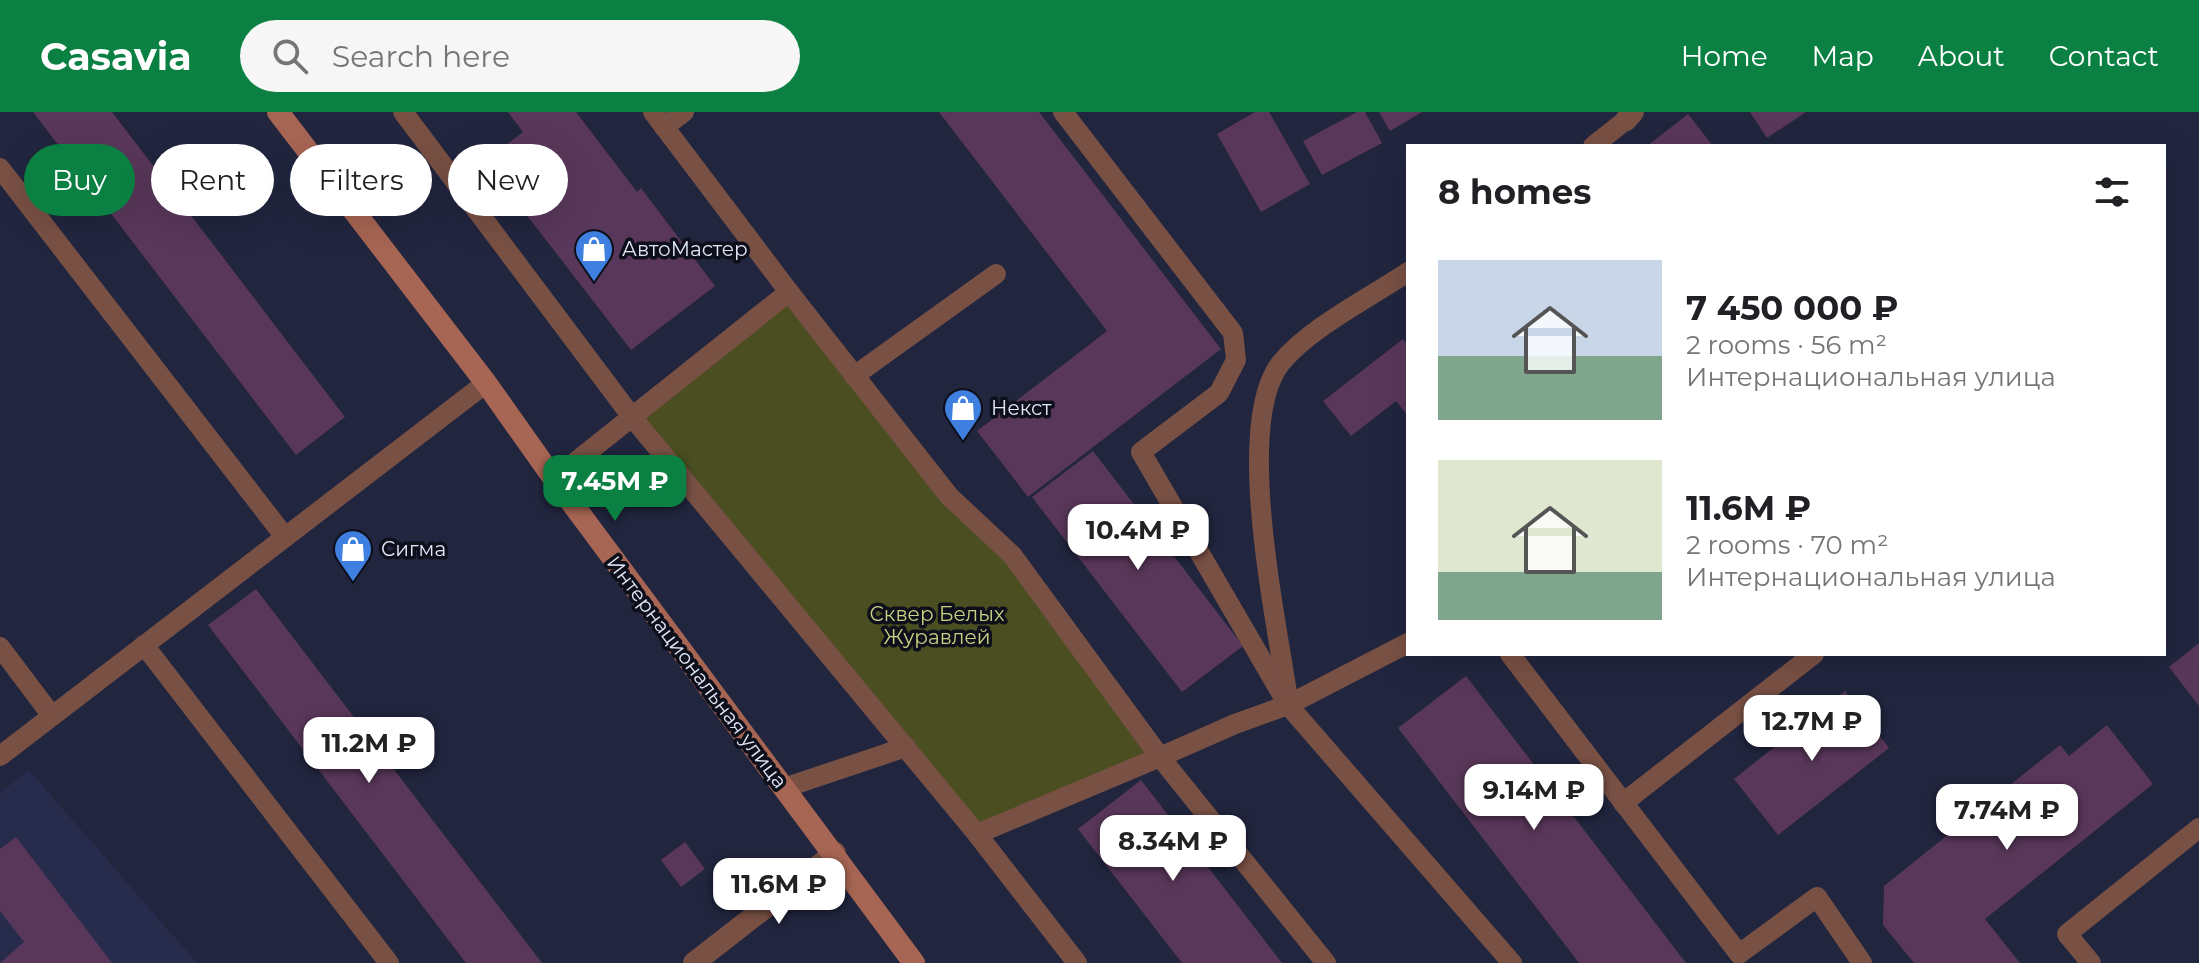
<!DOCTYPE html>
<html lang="en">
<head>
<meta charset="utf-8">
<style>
	:root { --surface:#fff; --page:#f6f6f6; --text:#202124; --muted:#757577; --accent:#0b8043 }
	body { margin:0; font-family:Montserrat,sans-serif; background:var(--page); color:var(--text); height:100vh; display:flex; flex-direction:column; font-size:30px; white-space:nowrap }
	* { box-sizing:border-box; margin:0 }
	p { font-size:26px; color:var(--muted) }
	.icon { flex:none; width:44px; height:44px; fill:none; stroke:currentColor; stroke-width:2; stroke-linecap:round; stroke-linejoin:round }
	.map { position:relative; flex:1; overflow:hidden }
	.details { position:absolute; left:1406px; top:32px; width:760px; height:512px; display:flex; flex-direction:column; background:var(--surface); border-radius:0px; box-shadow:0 8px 32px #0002 }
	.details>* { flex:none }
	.banner { position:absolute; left:24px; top:32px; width:760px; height:72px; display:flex; gap:16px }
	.price { position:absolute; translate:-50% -68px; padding:0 18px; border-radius:16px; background:#fff; color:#222; font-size:26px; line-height:52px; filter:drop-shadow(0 2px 4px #0008) }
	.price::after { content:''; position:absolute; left:50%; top:48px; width:24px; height:18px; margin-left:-12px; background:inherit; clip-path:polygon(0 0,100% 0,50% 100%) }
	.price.selected { background:var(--accent); color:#fff }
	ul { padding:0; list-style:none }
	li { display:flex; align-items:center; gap:24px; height:200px; padding:0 32px }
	li span { display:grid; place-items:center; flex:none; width:224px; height:160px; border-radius:0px; color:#555 }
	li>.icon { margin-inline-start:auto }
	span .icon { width:96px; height:96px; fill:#fffc; stroke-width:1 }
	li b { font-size:34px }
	h2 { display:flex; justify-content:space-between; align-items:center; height:96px; padding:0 32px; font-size:34px }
	.chip { padding:0 28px; border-radius:36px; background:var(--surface); box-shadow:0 8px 32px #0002; font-size:28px; line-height:72px }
	.chip.selected { background:var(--accent); color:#fff }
	header { display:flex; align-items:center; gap:48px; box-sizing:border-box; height:112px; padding:0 40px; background:var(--accent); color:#fff }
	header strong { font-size:38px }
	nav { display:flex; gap:44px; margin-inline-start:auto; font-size:28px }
	.search { width:560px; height:72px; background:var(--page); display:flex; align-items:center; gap:20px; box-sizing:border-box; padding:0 28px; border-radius:44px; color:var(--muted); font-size:30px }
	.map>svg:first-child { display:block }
	.built { fill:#272c4c }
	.green { fill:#4b4e20 }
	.building { fill:#59375a }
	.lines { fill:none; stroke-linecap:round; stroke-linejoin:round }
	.service { stroke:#795044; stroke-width:20 }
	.minor { stroke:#795044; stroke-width:22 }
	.secondary { stroke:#a76553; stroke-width:22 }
	.labels { text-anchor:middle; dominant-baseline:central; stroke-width:7; stroke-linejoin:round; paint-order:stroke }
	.poi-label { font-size:20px; fill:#e2e6f7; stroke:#0d0f1a; text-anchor:start }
	.park-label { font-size:20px; fill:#cad182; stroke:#0d0f1a }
	.street-label { font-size:20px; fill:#e2e6f7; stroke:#0d0f1a }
</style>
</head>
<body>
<header>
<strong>Casavia</strong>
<div class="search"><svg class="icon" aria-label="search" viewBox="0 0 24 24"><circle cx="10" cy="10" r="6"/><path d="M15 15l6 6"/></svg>Search here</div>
<nav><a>Home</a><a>Map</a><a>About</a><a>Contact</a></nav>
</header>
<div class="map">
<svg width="2199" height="851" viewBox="0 0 2199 851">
	<rect width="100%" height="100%" fill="#21253e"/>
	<polygon class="built" points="29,658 197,851 0,851 0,681"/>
	<polygon class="green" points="789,180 1012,443 1160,645 977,722 632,305"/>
	<g class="building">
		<polygon points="33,0 112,0 345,305 296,343"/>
		<polygon points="508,0 576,0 637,80 641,76 715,174 631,238 485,49 523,20"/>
		<polygon points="939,0 1039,0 1221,237 1028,385 977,319 1107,219"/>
		<polygon points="1255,0 1269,0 1310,72 1261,100 1217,22"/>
		<polygon points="1357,0 1365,0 1382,31 1322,63 1303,29"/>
		<polygon points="1379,0 1422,0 1390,19"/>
		<polygon points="1750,0 1806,0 1767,26"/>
		<polygon points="1688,2 1713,34 1647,34"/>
		<polygon points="1403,227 1408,234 1408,304 1396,289 1351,324 1323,289"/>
		<polygon points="1093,339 1243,534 1182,580 1032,385"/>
		<polygon points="256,477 542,851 466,851 208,513"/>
		<polygon points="2199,531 2199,594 2169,555"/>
		<polygon points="1466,564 1686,851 1579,851 1398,616"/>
		<polygon points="1845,579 1889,636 1778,723 1734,667"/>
		<polygon points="2107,613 2153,672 1985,807 2020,851 1914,851 1883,813 1884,774 2060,633 2069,644"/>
		<polygon points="1141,668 1282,851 1182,851 1078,717"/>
		<polygon points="16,725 112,851 0,851 24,830 0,799 0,737"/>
		<polygon points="685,730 705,757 681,775 661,748"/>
	</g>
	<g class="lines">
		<g class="service">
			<polyline points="403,0 632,305 977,722 1077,851"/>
			<polyline points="653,0 789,180 949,384 1012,443 1160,645 977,722"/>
			<polyline points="1063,0 1233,221 1236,248 1219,281 1141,340 1288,593 1512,851"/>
			<polyline points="664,15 684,0"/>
			<polyline points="1593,34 1626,8"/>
			<polyline points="0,56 285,425"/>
			<polyline points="854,264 996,162"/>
			<polyline points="554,367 789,180"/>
			<polyline points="144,533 389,851"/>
			<polyline points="0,535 52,604"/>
			<polyline points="1510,542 1739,842 1817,785 1862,851"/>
			<path d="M1287 581C1276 505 1234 313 1280 252 1309 216 1369 186 1408 160"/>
			<polyline points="0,644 486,271"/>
			<polyline points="784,676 906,635"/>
			<polyline points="1623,691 1814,542"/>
			<polyline points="1326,851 1160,645 1235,612 1288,593 1408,531"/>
			<polyline points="2091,851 2067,822 2199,716"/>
		</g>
		<g class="minor">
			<polyline points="1626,8 1633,0"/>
			<polyline points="694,851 835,741"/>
		</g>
		<polyline class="secondary" points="278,0 486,271 554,367 914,851"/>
	</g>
	<defs>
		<symbol id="shop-pin" viewBox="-11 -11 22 30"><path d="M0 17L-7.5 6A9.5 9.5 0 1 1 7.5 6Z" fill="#3f7fe0" stroke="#0d0f1a"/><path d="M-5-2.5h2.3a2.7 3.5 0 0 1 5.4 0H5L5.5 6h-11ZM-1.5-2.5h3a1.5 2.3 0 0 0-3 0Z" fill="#fff"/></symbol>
	</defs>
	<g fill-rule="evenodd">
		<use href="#shop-pin" x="572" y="115" width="44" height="60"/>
		<use href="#shop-pin" x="941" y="274" width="44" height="60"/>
		<use href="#shop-pin" x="331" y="415" width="44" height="60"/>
	</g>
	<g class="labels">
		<g class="poi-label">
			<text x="622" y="137">АвтоМастер</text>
			<text x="991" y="296">Некст</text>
			<text x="381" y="437">Сигма</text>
		</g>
		<g class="park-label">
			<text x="937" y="502">Сквер Белых<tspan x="937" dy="23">Журавлей</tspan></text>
		</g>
		<g class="street-label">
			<text transform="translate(697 560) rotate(53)">Интернациональная улица</text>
		</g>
	</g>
</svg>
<b class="price selected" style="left:615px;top:411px">7.45M ₽</b>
<b class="price" style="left:1138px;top:460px">10.4M ₽</b>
<b class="price" style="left:1812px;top:651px">12.7M ₽</b>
<b class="price" style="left:369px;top:673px">11.2M ₽</b>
<b class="price" style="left:1534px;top:720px">9.14M ₽</b>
<b class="price" style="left:2007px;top:740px">7.74M ₽</b>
<b class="price" style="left:1173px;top:771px">8.34M ₽</b>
<b class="price" style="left:779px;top:814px">11.6M ₽</b>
<div class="banner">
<a class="chip selected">Buy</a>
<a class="chip">Rent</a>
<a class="chip">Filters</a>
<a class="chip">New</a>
</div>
<section class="details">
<h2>8 homes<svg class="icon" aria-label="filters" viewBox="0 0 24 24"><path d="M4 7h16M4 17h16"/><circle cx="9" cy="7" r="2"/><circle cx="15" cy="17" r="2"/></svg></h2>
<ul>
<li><span style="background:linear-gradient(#c9d6e8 60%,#7fa58c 0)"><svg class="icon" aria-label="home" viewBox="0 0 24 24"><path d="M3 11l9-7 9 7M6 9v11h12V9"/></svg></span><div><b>7 450 000 ₽</b><p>2 rooms · 56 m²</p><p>Интернациональная улица</p></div></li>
<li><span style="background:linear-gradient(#dfe7d0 70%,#7fa58c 0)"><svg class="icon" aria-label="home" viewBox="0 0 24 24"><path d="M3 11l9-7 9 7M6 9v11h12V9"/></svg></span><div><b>11.6M ₽</b><p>2 rooms · 70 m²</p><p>Интернациональная улица</p></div></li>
</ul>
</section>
</div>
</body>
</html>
